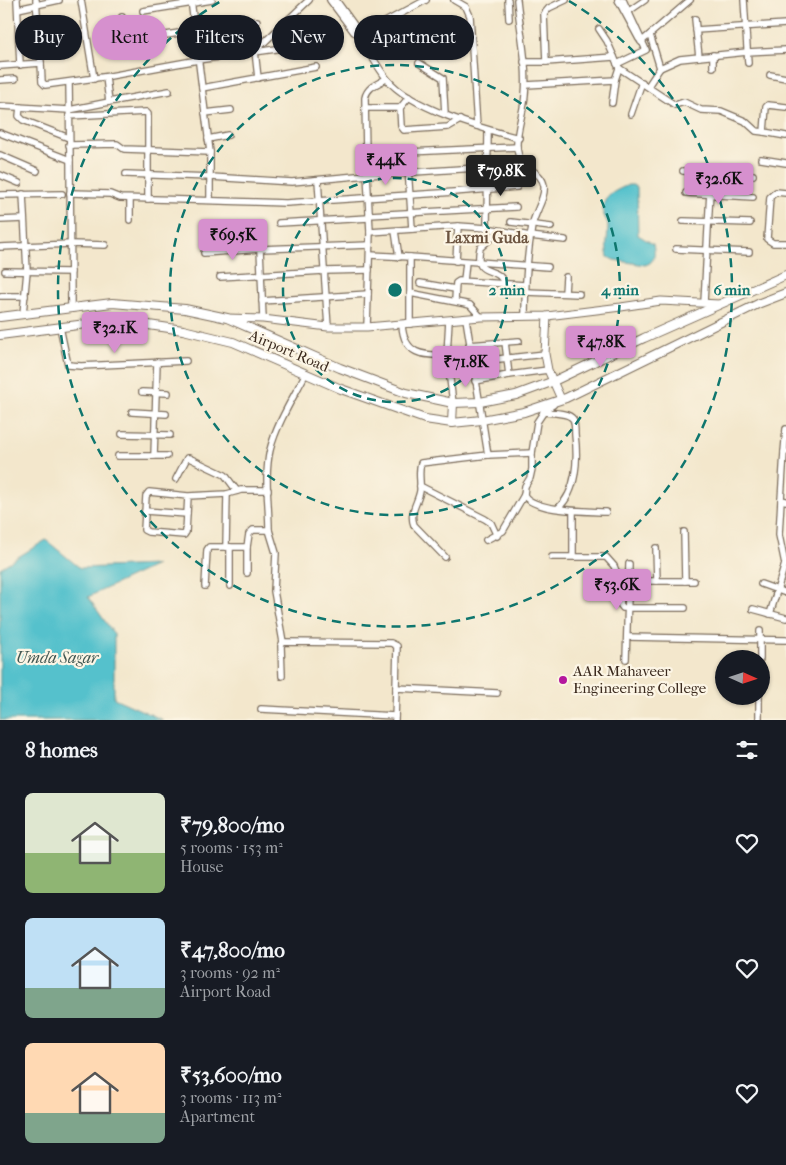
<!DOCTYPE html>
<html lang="en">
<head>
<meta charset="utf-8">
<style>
	:root { --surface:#171b24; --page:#20242c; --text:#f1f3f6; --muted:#9ea1a6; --accent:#d690ce }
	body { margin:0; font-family:"IM FELL French Canon",serif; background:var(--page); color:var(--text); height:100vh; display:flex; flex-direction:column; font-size:19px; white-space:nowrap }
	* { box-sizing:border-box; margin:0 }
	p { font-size:16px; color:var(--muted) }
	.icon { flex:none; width:28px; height:28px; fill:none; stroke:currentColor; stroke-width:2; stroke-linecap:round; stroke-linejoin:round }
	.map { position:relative; height:720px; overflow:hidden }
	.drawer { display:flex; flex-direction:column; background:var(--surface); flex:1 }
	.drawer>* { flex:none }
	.guide { position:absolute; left:15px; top:15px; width:500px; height:45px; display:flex; gap:10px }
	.needle { width:32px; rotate:93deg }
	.tools { position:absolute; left:715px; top:650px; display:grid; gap:10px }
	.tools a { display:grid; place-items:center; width:55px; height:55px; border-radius:50%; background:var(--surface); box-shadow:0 1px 4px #0004; font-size:25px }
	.price { position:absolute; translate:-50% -42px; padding:0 11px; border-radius:5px; background:var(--accent); color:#111; font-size:16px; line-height:32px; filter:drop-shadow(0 1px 2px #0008) }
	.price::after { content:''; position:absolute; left:50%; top:30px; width:15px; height:11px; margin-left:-8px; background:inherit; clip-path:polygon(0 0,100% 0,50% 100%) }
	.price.active { background:#222; color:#fff }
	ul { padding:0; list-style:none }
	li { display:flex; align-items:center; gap:15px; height:125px; padding:0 25px }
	li span { display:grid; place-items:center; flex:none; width:140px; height:100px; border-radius:8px; color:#555 }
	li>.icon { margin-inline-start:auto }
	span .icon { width:60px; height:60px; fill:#fffc; stroke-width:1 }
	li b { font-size:21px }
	h2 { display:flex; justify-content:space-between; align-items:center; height:60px; padding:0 25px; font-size:21px }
	.chip { padding:0 18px; border-radius:22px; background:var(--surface); box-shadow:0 1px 4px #0004; font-size:18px; line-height:45px }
	.chip.active { background:var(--accent); color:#111 }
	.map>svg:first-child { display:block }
	.water { fill:#54c1cc; stroke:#487675 }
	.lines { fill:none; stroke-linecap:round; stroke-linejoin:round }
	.minor-casing { stroke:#7b6c5b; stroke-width:8 }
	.tertiary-casing { stroke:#7b6c5b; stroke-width:9 }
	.secondary-casing { stroke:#7b6c5b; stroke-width:10 }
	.minor { stroke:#fff; stroke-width:5.5 }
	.tertiary { stroke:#fff; stroke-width:7 }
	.secondary { stroke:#fff; stroke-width:8 }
	.ring { fill:none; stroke:#0f766e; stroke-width:2.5; stroke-dasharray:9 6 }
	.poi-dot { fill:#b5179e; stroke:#fcf5e5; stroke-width:2 }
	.labels { text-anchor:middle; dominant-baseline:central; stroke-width:4.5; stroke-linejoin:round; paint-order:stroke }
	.street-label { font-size:15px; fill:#3b2a1e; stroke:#fcf5e5 }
	.poi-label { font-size:15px; fill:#3b2a1e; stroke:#fcf5e5; text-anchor:start }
	.neighbourhood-label { font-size:16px; font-weight:bold; fill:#6c5440; stroke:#fcf5e5 }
	.water-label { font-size:16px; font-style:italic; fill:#425752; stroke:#fcf5e5 }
	.centre { fill:#0f766e; stroke:#fcf5e5; stroke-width:2.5 }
	.ring-label { font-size:15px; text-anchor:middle; font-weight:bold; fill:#0f766e; stroke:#fcf5e5; stroke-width:4.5; stroke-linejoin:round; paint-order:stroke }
</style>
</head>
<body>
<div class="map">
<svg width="786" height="720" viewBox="0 0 786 720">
	<rect width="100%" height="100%" fill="#fcf5e5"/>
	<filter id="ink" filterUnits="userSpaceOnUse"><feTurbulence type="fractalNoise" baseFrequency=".02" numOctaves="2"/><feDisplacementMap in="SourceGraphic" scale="10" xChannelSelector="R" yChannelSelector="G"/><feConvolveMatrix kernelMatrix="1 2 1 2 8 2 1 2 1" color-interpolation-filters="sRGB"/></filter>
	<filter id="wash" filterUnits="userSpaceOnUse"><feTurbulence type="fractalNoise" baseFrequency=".0096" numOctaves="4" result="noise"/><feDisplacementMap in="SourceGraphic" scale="20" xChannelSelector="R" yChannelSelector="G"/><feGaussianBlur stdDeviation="1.12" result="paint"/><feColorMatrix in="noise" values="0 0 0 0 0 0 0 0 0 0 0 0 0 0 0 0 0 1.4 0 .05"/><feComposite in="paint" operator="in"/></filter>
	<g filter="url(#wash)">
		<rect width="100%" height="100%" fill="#f3e7cc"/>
		<g class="water">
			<path d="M628 185H633L637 188 638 235 653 244C655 253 656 262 645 265L614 260 608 257C605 246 608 237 608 226 608 221 605 219 604 215 599 197 615 191 628 185Z"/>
			<polygon points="46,540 80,568 156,565 88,597 114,634 114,698 163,720 0,720 0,568"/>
		</g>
	</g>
	<g filter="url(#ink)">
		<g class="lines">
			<defs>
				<g id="minor">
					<polyline points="17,0 20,65"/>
					<polyline points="36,0 41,63"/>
					<polyline points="81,0 94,79"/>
					<polyline points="191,0 202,88 316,67"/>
					<polyline points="330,0 354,32 358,34"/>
					<path d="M336 0 357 29 358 34C367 47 377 67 387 79 410 108 483 129 519 138"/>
					<polyline points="454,0 466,7 470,16 477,126"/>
					<polyline points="508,0 509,19"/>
					<path d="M517 0C520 30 528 65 525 95 524 111 516 131 517 147 518 170 542 169 544 186 546 197 534 214 532 226 527 256 525 286 525 316"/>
					<polyline points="618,0 639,39"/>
					<polyline points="744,0 748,63"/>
					<polyline points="18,9 59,0"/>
					<polyline points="143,11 212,0"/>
					<polyline points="629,11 645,0"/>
					<polyline points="122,17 127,41 257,21"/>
					<polyline points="695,19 699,57"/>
					<polyline points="599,29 607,41 619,68 675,105 684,102 701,110 721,111 745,121 756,131 764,132"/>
					<polyline points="696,30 786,24"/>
					<polyline points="359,36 426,0"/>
					<polyline points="641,42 690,0"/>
					<polyline points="713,55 713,67"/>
					<polyline points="524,62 546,62 614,57"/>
					<polyline points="546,62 544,14 549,8 566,0"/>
					<polyline points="419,63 443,78 445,114"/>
					<polyline points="617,64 646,50 623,0"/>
					<polyline points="0,66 41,63 42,82 45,85 110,76 198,60 311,44"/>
					<polyline points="660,68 680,59 747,52 786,50"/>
					<polyline points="770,75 786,78"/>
					<polyline points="106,77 109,102 169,91"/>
					<polyline points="258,78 255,51 309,0"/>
					<polyline points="0,80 15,79"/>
					<polyline points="526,85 615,80"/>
					<polyline points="648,86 660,68 650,35"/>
					<polyline points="202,88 210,152"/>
					<polyline points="409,97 400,108 401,126 404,130 448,127 460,120"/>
					<polyline points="612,103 615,80 619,68"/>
					<polyline points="0,106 69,110 109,102"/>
					<polyline points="20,107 19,116 23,120 69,138"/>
					<polyline points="786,107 768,105 766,107 764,132 786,136"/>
					<polyline points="365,108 400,108"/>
					<polyline points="205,113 231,110"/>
					<polyline points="631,114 642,82"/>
					<polyline points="69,116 146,112 148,114 148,199"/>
					<polyline points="0,133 70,160 69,82"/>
					<polyline points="208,139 228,135"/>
					<polyline points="69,145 117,144 124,149 210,152 210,200"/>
					<polyline points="407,152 412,229"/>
					<polyline points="366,154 517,147"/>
					<polyline points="0,155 37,171"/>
					<polyline points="761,159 786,163"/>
					<polyline points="70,160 71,307"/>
					<polyline points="683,171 753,175"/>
					<polyline points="126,174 211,177 292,182 367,175 524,165"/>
					<polyline points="0,175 19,183"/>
					<polyline points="318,180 328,327"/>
					<polyline points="70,193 110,194 120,198 286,203 441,193 517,187"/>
					<polyline points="686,193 753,197"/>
					<polyline points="786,193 776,192 770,197 767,239 773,243 786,243"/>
					<polyline points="0,195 62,194"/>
					<polyline points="130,199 130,220"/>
					<polyline points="369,215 516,207"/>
					<polyline points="0,220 24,219"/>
					<polyline points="683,221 750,223"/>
					<polyline points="511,222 551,227"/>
					<polyline points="279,223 369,218"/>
					<polyline points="487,228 488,130"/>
					<polyline points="395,231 399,257"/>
					<path d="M499 231 480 248C473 281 500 263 504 285"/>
					<polyline points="370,232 458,226 487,228 530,236 565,240"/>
					<polyline points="0,247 71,244 105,245"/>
					<polyline points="676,249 749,252"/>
					<polyline points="204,253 260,249"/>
					<polyline points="370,255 410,257 548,267"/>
					<polyline points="456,261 458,226"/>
					<polyline points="5,271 71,272"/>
					<polyline points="220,277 324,271 369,270"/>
					<polyline points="464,281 466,262"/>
					<polyline points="420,283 455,289"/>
					<polyline points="525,292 579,294"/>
					<polyline points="410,293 466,304 470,305 481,317"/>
					<polyline points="565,293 566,277"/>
					<polyline points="0,296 25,296"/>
					<polyline points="262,301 368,294"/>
					<polyline points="455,301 456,283 459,281 525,285"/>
					<polyline points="704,303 711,173"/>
					<polyline points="23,314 27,271 23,194"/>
					<polyline points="263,319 260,249 370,245"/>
					<polyline points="466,319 488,455"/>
					<polyline points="449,320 447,355 453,403"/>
					<polyline points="410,324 410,257"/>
					<path d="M402 325C404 355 423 356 447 355"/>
					<polyline points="60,327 68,365 81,366 186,361"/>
					<path d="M367 327 370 232 366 154 365 98C367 87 377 84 386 79"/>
					<polyline points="505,342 509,375"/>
					<polyline points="469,345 519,341"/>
					<polyline points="471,362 545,354"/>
					<polyline points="475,381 509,375 548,370"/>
					<polyline points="142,392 168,393"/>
					<polyline points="132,412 166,414"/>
					<path d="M543 412C551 413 568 412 573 419 575 423 575 430 575 435 578 458 577 492 558 508"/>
					<polyline points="786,429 784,452 786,452"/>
					<polyline points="122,434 170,435"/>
					<polyline points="784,452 781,500 786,501"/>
					<polyline points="118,456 167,456"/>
					<polyline points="154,456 157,362"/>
					<polyline points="176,479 187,458 189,458 225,475 237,491"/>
					<polyline points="420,486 485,519 491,523 497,536"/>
					<path d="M524 495C534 512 588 511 606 512"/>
					<polyline points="188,496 186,532 184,535 148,532 144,530 146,496 149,492 188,496 227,494 241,490 268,490"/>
					<polyline points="145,511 187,514"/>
					<polyline points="573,511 573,556"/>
					<polyline points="269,530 276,553 274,591 283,642"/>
					<polyline points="684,532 685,581"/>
					<polyline points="486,540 503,531 524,495 525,486 530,478 532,469 532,453 537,422 545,410 553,405"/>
					<polyline points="226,547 227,494"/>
					<polyline points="230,547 230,586"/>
					<polyline points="656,548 657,581"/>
					<path d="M445 557 414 525C409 512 418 503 420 491 421 481 418 472 421 463L488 455 532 453"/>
					<polyline points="552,557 606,557 614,566 622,585 620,604 623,608 685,608"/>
					<polyline points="247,573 247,547"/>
					<polyline points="628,581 694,581"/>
					<polyline points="761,584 786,593"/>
					<path d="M205 586 207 550 209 547H247L249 534 253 530H269C269 504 264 476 270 450 277 423 293 398 306 373"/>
					<polyline points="753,609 786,618"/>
					<polyline points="770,614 785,564 779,535 781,500"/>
					<polyline points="627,637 786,640"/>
					<polyline points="626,659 629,564"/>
					<polyline points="760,659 760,631"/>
					<polyline points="282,676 281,646 283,642 391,643 397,646 396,688"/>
					<polyline points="261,709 395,716"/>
					<polyline points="395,720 396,688 497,693"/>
					<polyline points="759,720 759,696"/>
				</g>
				<g id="tertiary">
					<polyline points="547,316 545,354 548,370 561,399"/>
					<polyline points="227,318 263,319 328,327 367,327 481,317 547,316 621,307 661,301 719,304"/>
				</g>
				<g id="secondary">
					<polyline points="0,317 112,303 185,309 227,318 340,368 406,393 453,403 480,402 516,395 554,381 644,338 786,275"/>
					<polyline points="0,335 86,324 128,322 183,330 233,342 341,389 425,419 452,423 482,420 524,412 566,398 760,303 786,293"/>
					<polyline points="452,423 453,403"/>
				</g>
			</defs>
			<use href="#minor" class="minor-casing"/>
			<use href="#tertiary" class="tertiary-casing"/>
			<use href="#secondary" class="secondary-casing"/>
			<use href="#minor" class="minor"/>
			<use href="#tertiary" class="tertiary"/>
			<use href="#secondary" class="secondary"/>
		</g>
	</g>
	<g class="ring">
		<circle cx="395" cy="290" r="112"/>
		<circle cx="395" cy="290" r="225"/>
		<path d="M569 1A337 337 0 1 1 221 1"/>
	</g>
	<circle class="poi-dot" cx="563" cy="680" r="5"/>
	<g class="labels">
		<g class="street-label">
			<text transform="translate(289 351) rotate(23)">Airport Road</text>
		</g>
		<g class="poi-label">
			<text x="573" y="671">AAR Mahaveer<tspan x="573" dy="17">Engineering College</tspan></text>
		</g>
		<g class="neighbourhood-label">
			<text x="487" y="237">Laxmi Guda</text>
		</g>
		<g class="water-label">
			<text x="57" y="657">Umda Sagar</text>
		</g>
	</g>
	<circle cx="395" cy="290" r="8" class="centre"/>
	<g class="ring-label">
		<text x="507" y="295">2 min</text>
		<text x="620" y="295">4 min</text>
		<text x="732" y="295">6 min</text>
	</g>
</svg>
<div class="tools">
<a><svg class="needle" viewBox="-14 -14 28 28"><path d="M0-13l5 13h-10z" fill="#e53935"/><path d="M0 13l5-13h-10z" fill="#9ea1a6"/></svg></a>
</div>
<b class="price" style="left:386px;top:186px">₹44K</b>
<b class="price active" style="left:501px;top:197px">₹79.8K</b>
<b class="price" style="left:719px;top:205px">₹32.6K</b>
<b class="price" style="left:233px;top:261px">₹69.5K</b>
<b class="price" style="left:115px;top:354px">₹32.1K</b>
<b class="price" style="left:601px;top:368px">₹47.8K</b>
<b class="price" style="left:466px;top:388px">₹71.8K</b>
<b class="price" style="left:617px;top:611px">₹53.6K</b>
<div class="guide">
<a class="chip">Buy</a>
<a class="chip active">Rent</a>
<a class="chip">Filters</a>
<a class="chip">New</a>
<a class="chip">Apartment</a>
</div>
</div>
<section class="drawer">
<h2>8 homes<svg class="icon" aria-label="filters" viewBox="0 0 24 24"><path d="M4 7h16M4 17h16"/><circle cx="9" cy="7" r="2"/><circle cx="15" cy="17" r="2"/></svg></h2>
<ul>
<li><span style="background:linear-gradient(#dfe7d0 60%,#8fb573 0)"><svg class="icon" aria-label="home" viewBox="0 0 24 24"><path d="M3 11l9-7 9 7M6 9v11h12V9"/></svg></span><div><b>₹79,800/mo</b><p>5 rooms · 153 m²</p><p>House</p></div><svg class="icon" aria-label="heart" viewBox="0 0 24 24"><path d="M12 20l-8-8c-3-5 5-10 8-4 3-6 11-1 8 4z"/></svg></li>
<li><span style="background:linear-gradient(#bfe0f5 70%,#7fa58c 0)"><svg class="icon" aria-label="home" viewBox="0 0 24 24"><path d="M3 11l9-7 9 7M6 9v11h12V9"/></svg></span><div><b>₹47,800/mo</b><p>3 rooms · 92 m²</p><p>Airport Road</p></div><svg class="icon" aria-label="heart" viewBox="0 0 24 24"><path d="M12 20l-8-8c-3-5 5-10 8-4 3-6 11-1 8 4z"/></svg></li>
<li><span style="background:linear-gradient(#ffd9b3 70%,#7fa58c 0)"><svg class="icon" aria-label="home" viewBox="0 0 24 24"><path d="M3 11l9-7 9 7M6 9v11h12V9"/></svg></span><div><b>₹53,600/mo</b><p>3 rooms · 113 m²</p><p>Apartment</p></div><svg class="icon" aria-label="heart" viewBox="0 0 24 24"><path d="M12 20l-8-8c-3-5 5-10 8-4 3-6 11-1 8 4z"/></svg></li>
</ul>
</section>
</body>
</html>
